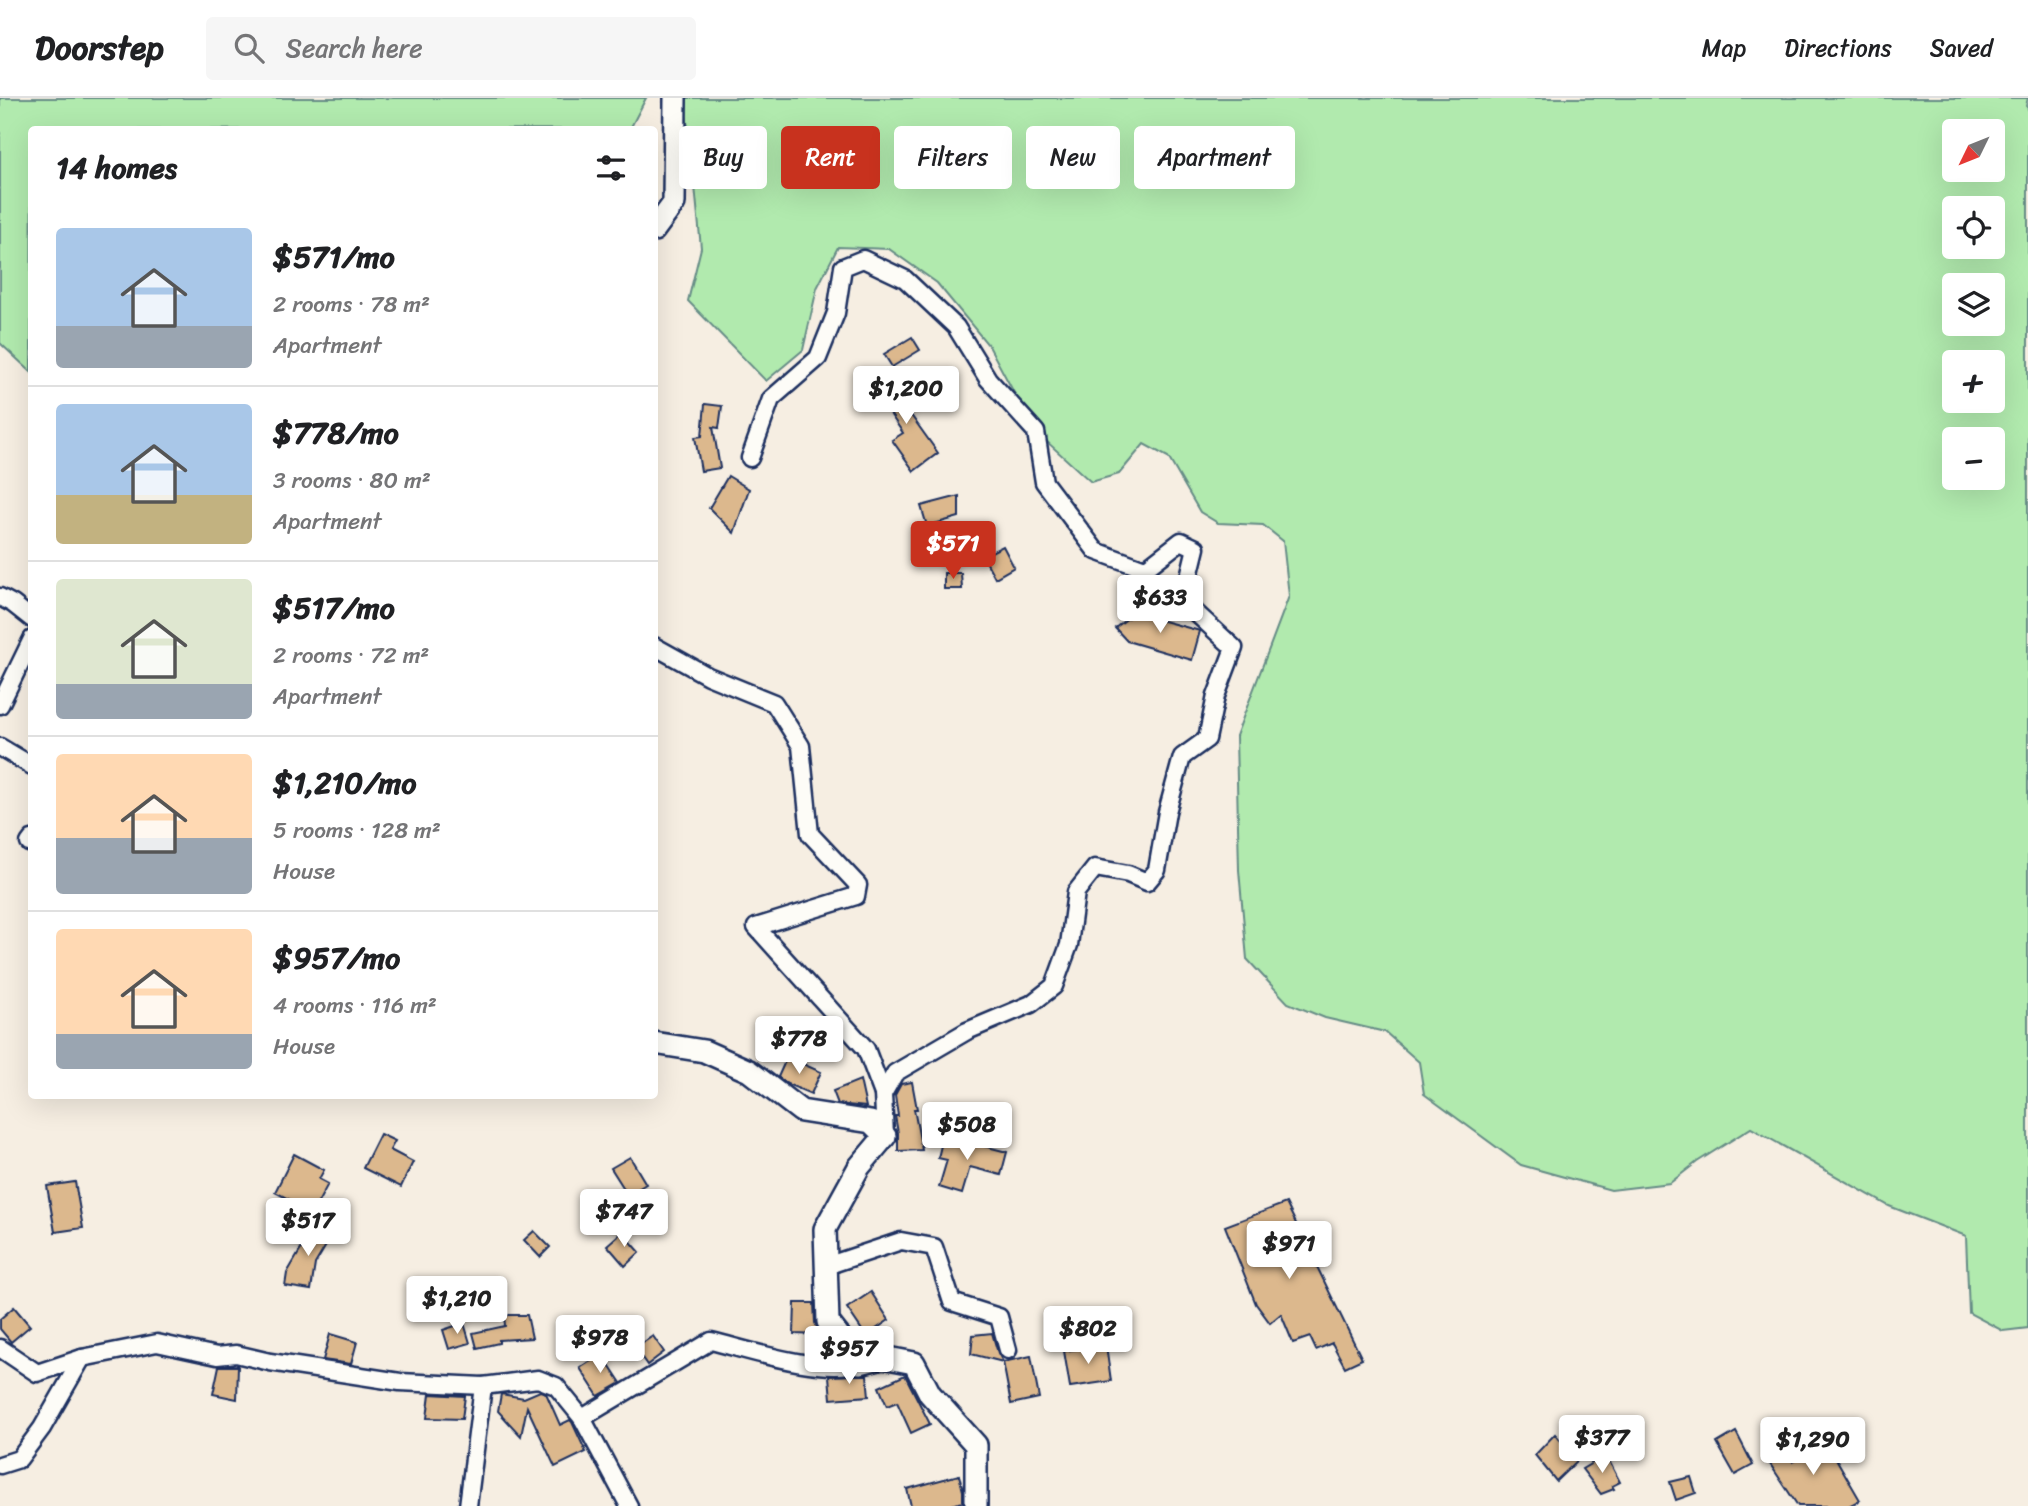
<!DOCTYPE html>
<html lang="en">
<head>
<meta charset="utf-8">
<style>
	:root { --surface:#fff; --page:#f6f6f6; --text:#202124; --muted:#757577; --line:#e0e0e0; --accent:#c8321e }
	body { margin:0; font-family:Sriracha,sans-serif; background:var(--page); color:var(--text); height:100vh; display:flex; flex-direction:column; font-size:26px; white-space:nowrap }
	* { box-sizing:border-box; margin:0 }
	p { font-size:23px; color:var(--muted) }
	.icon { flex:none; width:38px; height:38px; fill:none; stroke:currentColor; stroke-width:2; stroke-linecap:round; stroke-linejoin:round }
	.map { position:relative; flex:1; overflow:hidden }
	.drawer { position:absolute; left:28px; top:28px; width:630px; height:973px; display:flex; flex-direction:column; background:var(--surface); border-radius:7px; box-shadow:0 7px 28px #0002 }
	.drawer>* { flex:none }
	.banner { position:absolute; left:679px; top:28px; width:665px; height:63px; display:flex; gap:14px }
	.needle { width:46px; rotate:227deg }
	.buttons { position:absolute; left:1942px; top:21px; display:grid; gap:14px }
	.buttons a { display:grid; place-items:center; width:63px; height:63px; border-radius:7px; background:var(--surface); box-shadow:0 7px 28px #0002; font-size:35px }
	.price { position:absolute; translate:-50% -60px; padding:0 16px; border-radius:7px; background:#fff; color:#222; font-size:23px; line-height:46px; filter:drop-shadow(0 2px 4px #0008) }
	.price::after { content:''; position:absolute; left:50%; top:42px; width:21px; height:16px; margin-left:-10px; background:inherit; clip-path:polygon(0 0,100% 0,50% 100%) }
	.price.current { background:var(--accent); color:#fff }
	ul { padding:0; list-style:none }
	li { display:flex; align-items:center; gap:21px; height:175px; padding:0 28px }
	li+li { border-top:2px solid var(--line) }
	li span { display:grid; place-items:center; flex:none; width:196px; height:140px; border-radius:7px; color:#555 }
	li>.icon { margin-inline-start:auto }
	span .icon { width:84px; height:84px; fill:#fffc; stroke-width:1 }
	li b { font-size:30px }
	h2 { display:flex; justify-content:space-between; align-items:center; height:84px; padding:0 28px; font-size:30px }
	.chip { padding:0 24px; border-radius:7px; background:var(--surface); box-shadow:0 7px 28px #0002; font-size:24px; line-height:63px }
	.chip.current { background:var(--accent); color:#fff }
	header { display:flex; align-items:center; gap:42px; box-sizing:border-box; height:98px; padding:0 35px; background:var(--surface); border-bottom:2px solid var(--line) }
	header strong { font-size:33px }
	nav { display:flex; gap:38px; margin-inline-start:auto; font-size:24px }
	.search { width:490px; height:63px; background:var(--page); display:flex; align-items:center; gap:18px; box-sizing:border-box; padding:0 24px; border-radius:7px; color:var(--muted); font-size:26px }
	.map>svg:first-child { display:block }
	.green { fill:#b1eaae; stroke:#668c86; stroke-width:2; fill-rule:evenodd }
	.building { fill:#dcb88d; stroke:#1b2f5e; stroke-width:2 }
	.lines { fill:none; stroke-linecap:round; stroke-linejoin:round }
	.street-casing { stroke:#1b2f5e; stroke-width:21 }
	.secondary-casing { stroke:#1b2f5e; stroke-width:26 }
	.street { stroke:#fdfcf7; stroke-width:16 }
	.secondary { stroke:#fdfcf7; stroke-width:21 }
</style>
</head>
<body>
<header>
<strong>Doorstep</strong>
<div class="search"><svg class="icon" aria-label="search" viewBox="0 0 24 24"><circle cx="10" cy="10" r="6"/><path d="M15 15l6 6"/></svg>Search here</div>
<nav><a>Map</a><a>Directions</a><a>Saved</a></nav>
</header>
<div class="map">
<svg width="2028" height="1408" viewBox="0 0 2028 1408">
	<rect width="100%" height="100%" fill="#f6eee2"/>
	<filter id="ink" filterUnits="userSpaceOnUse"><feTurbulence type="fractalNoise" baseFrequency=".0143" numOctaves="2"/><feDisplacementMap in="SourceGraphic" scale="14" xChannelSelector="R" yChannelSelector="G"/><feConvolveMatrix kernelMatrix="1 2 1 2 8 2 1 2 1" color-interpolation-filters="sRGB"/></filter>
	<g filter="url(#ink)">
		<g class="green">
			<polygon points="0,0 646,0 630,31 32,32 31,274 0,245"/>
			<path d="M683 0H2028L2026 8 2028 10V1230L2003 1233 1969 1215 1966 1138 1889 1108 1751 1030 1697 1064 1670 1085 1611 1092 1521 1067 1424 996 1419 964 1385 934 1325 920 1288 905 1247 861 1239 772 1236 638 1289 498 1283 443 1263 427 1218 425 1200 414 1168 359 1144 346 1119 376 1091 384 1034 332 989 248 937 185 889 151 838 149 817 190 803 252 766 283 688 203 701 150 691 47ZM1955 33H1993V72H1955ZM1955 110H1993V149H1955ZM1955 187H1993V226H1955ZM1955 264H1993V303H1955ZM1955 341H1993V380H1955Z"/>
		</g>
		<g class="building">
			<polygon points="912,239 920,252 892,269 884,256"/>
			<polygon points="894,279 909,302 903,306 938,355 914,373 892,342 903,335 874,292"/>
			<polygon points="705,306 722,308 719,330 713,329 720,370 701,373 695,339 702,338"/>
			<polygon points="728,378 749,391 734,435 709,410"/>
			<polygon points="959,398 959,419 927,428 921,408"/>
			<polygon points="1003,448 1014,469 995,480 983,458"/>
			<polygon points="944,475 961,475 962,491 944,491"/>
			<polygon points="1134,515 1200,533 1192,562 1127,543 1115,530"/>
			<polygon points="787,959 821,974 811,996 787,986 778,979"/>
			<polygon points="860,982 866,1009 838,1006 833,993"/>
			<polygon points="912,984 917,1011 914,1011 922,1052 898,1053 898,1035 895,1018 898,1018 895,997 901,986"/>
			<polygon points="380,1036 395,1043 390,1052 413,1064 401,1089 363,1070"/>
			<polygon points="943,1039 949,1039 1007,1054 1001,1077 970,1069 962,1096 939,1089 947,1062 938,1060"/>
			<polygon points="294,1056 324,1072 319,1081 328,1086 313,1114 275,1094"/>
			<polygon points="630,1059 646,1086 628,1097 611,1070"/>
			<polygon points="75,1084 83,1130 55,1134 47,1088"/>
			<polygon points="1286,1105 1362,1261 1345,1269 1332,1245 1316,1252 1310,1239 1293,1245 1281,1216 1270,1225 1256,1206 1225,1128"/>
			<polygon points="317,1124 334,1134 315,1166 311,1192 285,1188 287,1175"/>
			<polygon points="534,1133 550,1149 540,1159 524,1142"/>
			<polygon points="622,1134 640,1154 625,1168 607,1147"/>
			<polygon points="871,1194 889,1222 866,1238 847,1210"/>
			<polygon points="795,1205 814,1205 815,1225 821,1237 794,1236"/>
			<polygon points="14,1209 30,1228 11,1244 0,1231 0,1221"/>
			<polygon points="504,1217 527,1217 532,1240 499,1242 499,1245 477,1250 473,1235 505,1228"/>
			<polygon points="464,1225 470,1245 449,1251 443,1232"/>
			<polygon points="992,1235 998,1255 1003,1264 971,1256 973,1237"/>
			<polygon points="330,1236 357,1244 351,1266 323,1262"/>
			<polygon points="653,1238 664,1254 647,1267 635,1250"/>
			<polygon points="1106,1247 1111,1283 1070,1289 1064,1253"/>
			<polygon points="602,1256 621,1285 598,1298 580,1270"/>
			<polygon points="1031,1258 1039,1300 1011,1306 1003,1264"/>
			<polygon points="219,1268 238,1268 237,1301 213,1296"/>
			<polygon points="854,1277 867,1277 869,1298 831,1301 829,1278"/>
			<polygon points="905,1277 930,1326 911,1335 897,1304 887,1308 879,1289"/>
			<polygon points="540,1293 546,1295 560,1327 570,1322 572,1324 586,1354 555,1369 527,1309 521,1338 498,1313 501,1296 524,1300"/>
			<polygon points="430,1296 465,1298 462,1321 427,1320"/>
			<polygon points="1736,1334 1753,1367 1735,1377 1717,1345"/>
			<polygon points="1555,1336 1578,1362 1556,1383 1535,1357"/>
			<polygon points="1779,1343 1793,1364 1827,1345 1860,1402 1849,1408 1798,1408 1762,1354"/>
			<polygon points="1606,1357 1620,1384 1612,1388 1614,1391 1601,1396 1582,1371"/>
			<polygon points="959,1377 963,1393 963,1404 948,1408 911,1408 907,1391"/>
			<polygon points="1691,1379 1696,1395 1676,1402 1670,1384"/>
		</g>
		<g class="lines">
			<defs>
				<g id="street">
					<polyline points="750,360 771,301 818,260 836,215 843,169 863,161 905,181 956,229 988,281 1036,334 1044,384 1096,453 1145,471 1181,443 1196,450 1184,499 1196,515 1234,550 1216,598 1207,641 1182,659 1167,714 1157,772 1147,784 1128,776 1095,770 1076,794 1069,847 1054,888 1031,906 967,933 895,975 883,996 885,1038"/>
					<polyline points="0,499 13,506 32,521"/>
					<polyline points="654,548 708,578 774,605 801,648 810,736 858,787 856,798 756,829 866,951 883,996"/>
					<polyline points="0,607 32,541"/>
					<polyline points="0,649 32,668"/>
					<polyline points="32,741 29,745 32,746"/>
					<polyline points="826,1168 901,1143 934,1149 952,1204 999,1219 1008,1252"/>
					<path d="M0 1250 37 1275 82 1260 157 1245 217 1258 236 1256 270 1264 400 1284 483 1288 538 1281 556 1288 582 1320 711 1243C752 1253 819 1276 860 1265"/>
					<polyline points="582,1320 629,1408"/>
					<polyline points="0,1367 19,1361 42,1330 82,1260"/>
					<polyline points="468,1408 483,1288"/>
				</g>
				<g id="secondary">
					<polyline points="654,132 674,105 675,0"/>
					<polyline points="654,945 704,953 749,973 801,1013 871,1024 885,1038 859,1069 825,1131 828,1224 860,1265 883,1259 914,1265 930,1296 976,1347 976,1408"/>
				</g>
			</defs>
			<use href="#street" class="street-casing"/>
			<use href="#secondary" class="secondary-casing"/>
			<use href="#street" class="street"/>
			<use href="#secondary" class="secondary"/>
		</g>
	</g>
</svg>
<div class="buttons">
<a><svg class="needle" viewBox="-14 -14 28 28"><path d="M0-13l5 13h-10z" fill="#e53935"/><path d="M0 13l5-13h-10z" fill="#757577"/></svg></a>
<a><svg class="icon" aria-label="locate" viewBox="0 0 24 24"><circle cx="12" cy="12" r="6"/><path d="M12 2v4M12 18v4M2 12h4M18 12h4"/></svg></a>
<a><svg class="icon" aria-label="layers" viewBox="0 0 24 24"><path d="M12 4l9 5-9 5-9-5zM3 14l9 5 9-5"/></svg></a>
<a>+</a>
<a>−</a>
</div>
<b class="price" style="left:906px;top:328px">$1,200</b>
<b class="price current" style="left:953px;top:483px">$571</b>
<b class="price" style="left:1160px;top:537px">$633</b>
<b class="price" style="left:799px;top:978px">$778</b>
<b class="price" style="left:967px;top:1064px">$508</b>
<b class="price" style="left:624px;top:1151px">$747</b>
<b class="price" style="left:308px;top:1160px">$517</b>
<b class="price" style="left:1289px;top:1183px">$971</b>
<b class="price" style="left:457px;top:1238px">$1,210</b>
<b class="price" style="left:1088px;top:1268px">$802</b>
<b class="price" style="left:600px;top:1277px">$978</b>
<b class="price" style="left:849px;top:1288px">$957</b>
<b class="price" style="left:1602px;top:1377px">$377</b>
<b class="price" style="left:1813px;top:1379px">$1,290</b>
<div class="banner">
<a class="chip">Buy</a>
<a class="chip current">Rent</a>
<a class="chip">Filters</a>
<a class="chip">New</a>
<a class="chip">Apartment</a>
</div>
<section class="drawer">
<h2>14 homes<svg class="icon" aria-label="filters" viewBox="0 0 24 24"><path d="M4 7h16M4 17h16"/><circle cx="9" cy="7" r="2"/><circle cx="15" cy="17" r="2"/></svg></h2>
<ul>
<li><span style="background:linear-gradient(#a9c7e8 70%,#9aa5b1 0)"><svg class="icon" aria-label="home" viewBox="0 0 24 24"><path d="M3 11l9-7 9 7M6 9v11h12V9"/></svg></span><div><b>$571/mo</b><p>2 rooms · 78 m²</p><p>Apartment</p></div></li>
<li><span style="background:linear-gradient(#a9c7e8 65%,#c2b280 0)"><svg class="icon" aria-label="home" viewBox="0 0 24 24"><path d="M3 11l9-7 9 7M6 9v11h12V9"/></svg></span><div><b>$778/mo</b><p>3 rooms · 80 m²</p><p>Apartment</p></div></li>
<li><span style="background:linear-gradient(#dfe7d0 75%,#9aa5b1 0)"><svg class="icon" aria-label="home" viewBox="0 0 24 24"><path d="M3 11l9-7 9 7M6 9v11h12V9"/></svg></span><div><b>$517/mo</b><p>2 rooms · 72 m²</p><p>Apartment</p></div></li>
<li><span style="background:linear-gradient(#ffd9b3 60%,#9aa5b1 0)"><svg class="icon" aria-label="home" viewBox="0 0 24 24"><path d="M3 11l9-7 9 7M6 9v11h12V9"/></svg></span><div><b>$1,210/mo</b><p>5 rooms · 128 m²</p><p>House</p></div></li>
<li><span style="background:linear-gradient(#ffd9b3 75%,#9aa5b1 0)"><svg class="icon" aria-label="home" viewBox="0 0 24 24"><path d="M3 11l9-7 9 7M6 9v11h12V9"/></svg></span><div><b>$957/mo</b><p>4 rooms · 116 m²</p><p>House</p></div></li>
</ul>
</section>
</div>
</body>
</html>
